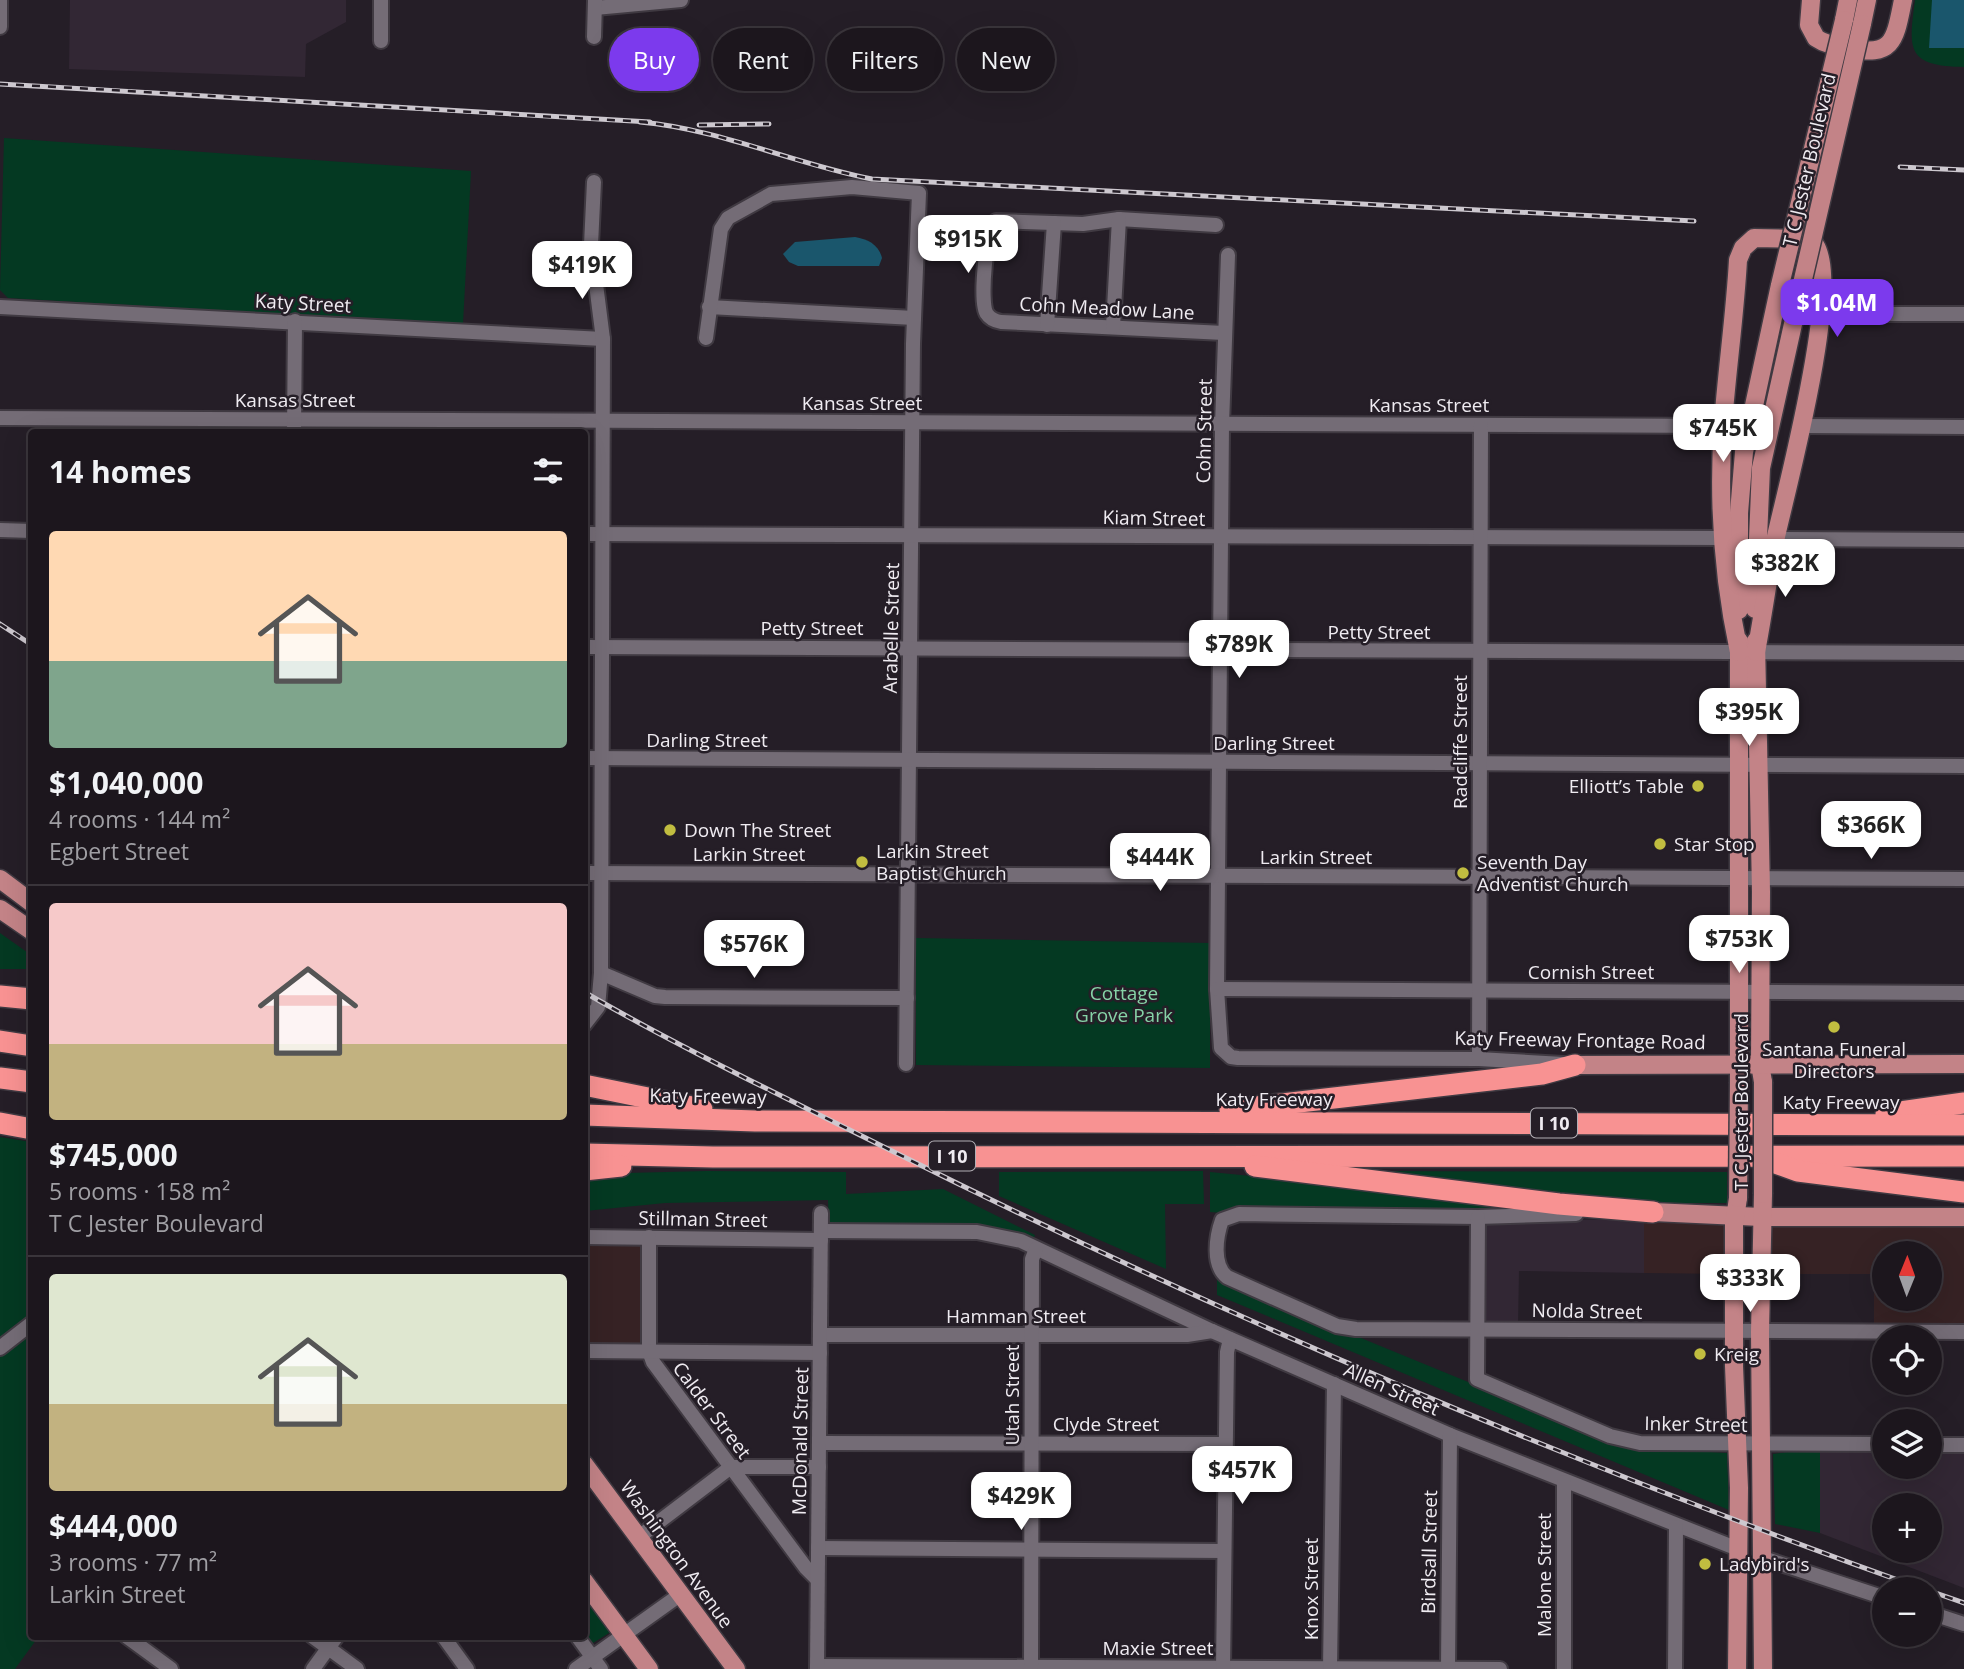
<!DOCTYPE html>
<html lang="en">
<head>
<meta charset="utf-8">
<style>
	:root { --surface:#1c161d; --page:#251f26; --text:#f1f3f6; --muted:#a09fa4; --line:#3a353b; --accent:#7c3aed }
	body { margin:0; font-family:"Open Sans",sans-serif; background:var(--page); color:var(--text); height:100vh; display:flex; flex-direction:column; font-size:26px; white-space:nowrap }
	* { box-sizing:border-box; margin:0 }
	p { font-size:23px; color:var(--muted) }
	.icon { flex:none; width:38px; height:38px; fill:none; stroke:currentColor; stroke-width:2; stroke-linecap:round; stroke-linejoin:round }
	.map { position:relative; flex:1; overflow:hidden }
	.sheet { position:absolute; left:28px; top:429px; width:560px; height:1211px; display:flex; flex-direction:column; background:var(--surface); border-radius:7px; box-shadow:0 7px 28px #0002,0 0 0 2px var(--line) }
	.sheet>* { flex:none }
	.guide { position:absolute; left:609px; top:28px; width:665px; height:63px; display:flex; gap:14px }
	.needle { width:46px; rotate:1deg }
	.tools { position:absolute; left:1872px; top:1241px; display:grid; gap:14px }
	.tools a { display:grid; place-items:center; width:70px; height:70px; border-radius:50%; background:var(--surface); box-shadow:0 7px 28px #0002,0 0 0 2px var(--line); font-size:35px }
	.price { position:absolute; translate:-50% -60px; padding:0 16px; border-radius:14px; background:#fff; color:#222; font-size:23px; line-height:46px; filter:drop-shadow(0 2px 4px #0008) }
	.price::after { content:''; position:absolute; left:50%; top:42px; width:21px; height:16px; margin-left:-10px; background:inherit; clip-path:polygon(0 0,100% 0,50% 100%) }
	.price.on { background:var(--accent); color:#fff }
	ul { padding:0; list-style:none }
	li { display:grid; align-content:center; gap:14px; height:371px; padding:0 21px }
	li+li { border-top:2px solid var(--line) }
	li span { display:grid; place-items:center; height:217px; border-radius:7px; color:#555 }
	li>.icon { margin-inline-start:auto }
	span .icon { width:126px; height:126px; fill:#fffc; stroke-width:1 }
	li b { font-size:30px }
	h2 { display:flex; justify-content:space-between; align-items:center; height:84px; padding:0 21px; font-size:30px }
	.tag { padding:0 24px; border-radius:32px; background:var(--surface); box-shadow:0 7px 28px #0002,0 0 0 2px var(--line); font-size:24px; line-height:63px }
	.tag.on { background:var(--accent); color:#fff }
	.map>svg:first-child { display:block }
	.commercial { fill:#362224; fill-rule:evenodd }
	.built { fill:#322734; fill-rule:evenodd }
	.green { fill:#043922 }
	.water { fill:#1a566c }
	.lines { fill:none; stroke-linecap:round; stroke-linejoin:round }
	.minor-casing { stroke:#403a42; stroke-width:18 }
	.major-casing { stroke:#403a42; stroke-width:21 }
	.highway-casing { stroke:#403a42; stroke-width:24 }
	.minor { stroke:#746c76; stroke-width:14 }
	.major { stroke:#c38387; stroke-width:18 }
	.highway { stroke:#f89292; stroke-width:21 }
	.rail-casing { stroke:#cdc8cf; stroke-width:5 }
	.rail { stroke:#251e27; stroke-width:2.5; stroke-dasharray:8; stroke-linecap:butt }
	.major-bridge-casing { stroke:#403a42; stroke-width:21; stroke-linecap:butt }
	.major-bridge { stroke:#c38387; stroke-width:18 }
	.poi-dot { fill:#c1bd40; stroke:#251e27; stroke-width:2.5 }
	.labels { text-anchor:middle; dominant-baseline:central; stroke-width:5; stroke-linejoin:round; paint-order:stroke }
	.shield { fill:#251e27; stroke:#b2aeb4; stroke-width:2 }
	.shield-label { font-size:18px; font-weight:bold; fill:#efebf1 }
	.street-label { font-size:19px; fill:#efebf1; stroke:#251e27 }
	.poi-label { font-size:19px; fill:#efebf1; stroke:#251e27; text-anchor:start }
	.park-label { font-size:19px; fill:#86d3a7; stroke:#251e27 }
</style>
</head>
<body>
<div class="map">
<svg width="1964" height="1669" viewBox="0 0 1964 1669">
	<rect width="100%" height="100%" fill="#251e27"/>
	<g class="commercial">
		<polygon points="1644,1220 1723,1222 1727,1227 1729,1274 1644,1273"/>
		<path d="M1964 1220V1327L1874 1326V1274H1768L1769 1227 1775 1222ZM1885 1253H1930V1298H1885Z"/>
		<polygon points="585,1240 643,1243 642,1346 585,1346"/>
	</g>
	<g class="built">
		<polygon points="70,0 346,0 346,22 306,44 305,77 69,69"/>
		<polygon points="1489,1219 1644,1220 1644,1273 1519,1271 1518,1325 1482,1324 1481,1225"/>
		<path d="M1820 1448H1885V1466H1930V1448H1964V1588L1820 1533ZM1885 1505H1930V1550H1885Z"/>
	</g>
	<g class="green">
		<path d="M1915 0H1964V67C1907 66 1908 51 1915 0Z"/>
		<polygon points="4,138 471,171 463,324 8,298 0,290"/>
		<polygon points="0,933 31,955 31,969 0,969"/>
		<polygon points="916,938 1210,943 1210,1068 916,1065"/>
		<polygon points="0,1137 31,1142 32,1636 39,1636 15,1669 0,1669"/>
		<path d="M707 1171 846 1172V1194L943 1189 1035 1235 1032 1242C977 1216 890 1225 829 1225L828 1200 665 1203 585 1211V1174Z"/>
		<polygon points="1203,1171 1204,1204 1165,1204 1166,1269 999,1196 999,1172"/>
		<polygon points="1352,1171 1727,1172 1727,1203 1634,1203"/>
		<polygon points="1210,1172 1504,1201 1503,1209 1242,1208 1223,1213 1210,1212"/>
		<polygon points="1217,1273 1339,1329 1607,1439 1641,1448 1727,1453 1729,1510 1217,1295"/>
		<polygon points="1820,1448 1820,1533 1775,1524 1773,1454"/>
		<polygon points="585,1593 609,1629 609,1633 593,1643 584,1636"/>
	</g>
	<g class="water">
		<polygon points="1932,0 1964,0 1964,48 1929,48"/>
		<path d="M855 237C868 239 879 245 882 258L879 266H798L789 262 783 254 795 242Z"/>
	</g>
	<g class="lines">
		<defs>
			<g id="minor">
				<polyline points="595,8 681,0"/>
				<polyline points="0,27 0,0"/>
				<polyline points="594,37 595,1"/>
				<polyline points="381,41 381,0"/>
				<path d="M1216 225 1119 219 1083 224 996 221C986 228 979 304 987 314 990 319 996 321 1001 322L1224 333"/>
				<polyline points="1228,255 1222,425 1217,989 1221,1048 1231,1057 1238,1058 1479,1059 1563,1064"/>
				<polyline points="0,307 603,339"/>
				<polyline points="709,307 914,318"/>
				<polyline points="1822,314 1964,314"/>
				<polyline points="1047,325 1054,223"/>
				<polyline points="1113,327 1119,219"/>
				<polyline points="706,338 721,229 728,218 771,194 852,187 919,193 913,344 906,1064"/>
				<polyline points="0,418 1723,426"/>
				<polyline points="1802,426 1964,427"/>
				<polyline points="294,432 295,321"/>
				<polyline points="0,530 32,531"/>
				<polyline points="584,534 1723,538"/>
				<polyline points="1776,539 1964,540"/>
				<polyline points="584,647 1964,653"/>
				<polyline points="584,758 1964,766"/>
				<polyline points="584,873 1964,879"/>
				<polyline points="601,973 655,996 665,997 907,998"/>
				<polyline points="1217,989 1964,993"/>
				<polyline points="584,1025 598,1007 601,973 603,339 591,245 594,182"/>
				<polyline points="1479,1059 1481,425"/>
				<path d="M1576 1214 1478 1217 1239 1214 1222 1220C1216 1237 1212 1265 1227 1277L1337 1326 1356 1329 1964 1332"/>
				<polyline points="1478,1217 1477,1379 1610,1436 1640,1443 1885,1444"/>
				<polyline points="821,1231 977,1232 1021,1241 1212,1331 1450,1435 1738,1549"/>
				<polyline points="584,1237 821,1240"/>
				<polyline points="649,1237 649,1351 653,1362 806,1568 817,1579"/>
				<polyline points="820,1335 1187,1335 1212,1331"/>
				<polyline points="0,1348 32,1323"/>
				<polyline points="584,1351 820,1353"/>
				<polyline points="819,1443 1225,1444"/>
				<polyline points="1930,1445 1964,1445"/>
				<polyline points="1564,1482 1564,1669"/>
				<polyline points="639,1537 731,1467 819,1467"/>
				<polyline points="818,1548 1224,1551"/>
				<polyline points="1763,1558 1885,1598"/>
				<polyline points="1930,1613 1964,1624"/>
				<polyline points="126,1636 171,1669"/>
				<polyline points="312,1636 357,1669"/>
				<polyline points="443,1636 467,1669"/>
				<polyline points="577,1636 601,1669"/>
				<polyline points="817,1666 1500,1669"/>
				<polyline points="313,1669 337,1636"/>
				<polyline points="576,1669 681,1594"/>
				<polyline points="817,1669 821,1213"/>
				<polyline points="1031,1669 1032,1259 1036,1249"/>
				<polyline points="1223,1669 1227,1352 1230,1339"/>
				<polyline points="1330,1669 1334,1384"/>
				<polyline points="1448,1669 1450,1435"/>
				<polyline points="1675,1669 1676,1527"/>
			</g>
			<g id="major">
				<path d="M1811 0 1809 25 1816 38C1826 45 1838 46 1849 48 1894 58 1895 39 1903 0"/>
				<polyline points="1844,20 1848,0"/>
				<polyline points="1862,24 1867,0"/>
				<polyline points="1755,609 1761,468 1801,288"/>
				<polyline points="1739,610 1739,513 1744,452 1780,285"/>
				<polyline points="1739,641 1739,1082"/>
				<polyline points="1756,641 1761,892 1760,1064 1763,1082"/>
				<path d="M1739 652C1723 578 1718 500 1723 424 1727 369 1735 315 1738 260L1743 248 1754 238 1809 239C1850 260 1784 497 1775 541 1768 578 1763 615 1756 652"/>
				<polyline points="0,879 32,903"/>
				<polyline points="0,909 32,931"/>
				<polyline points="1575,1065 1964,1064"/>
				<polyline points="1653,1212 1761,1217 1964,1217"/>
				<polyline points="584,1464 736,1669"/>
				<polyline points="584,1581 649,1669"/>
				<polyline points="1737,1669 1739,1488 1734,1366 1734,1225 1738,1198"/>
				<polyline points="1763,1669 1760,1332 1763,1194"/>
			</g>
			<g id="highway">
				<polyline points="0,996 32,999"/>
				<polyline points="0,1041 32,1046"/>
				<polyline points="0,1078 32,1082"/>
				<polyline points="584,1085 702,1109"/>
				<polyline points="1230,1110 1542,1074 1575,1065"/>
				<polyline points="1886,1114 1964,1103"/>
				<polyline points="584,1115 755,1121 1964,1125"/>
				<polyline points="0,1123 32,1129"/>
				<polyline points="584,1154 713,1157 1964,1156"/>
				<polyline points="1767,1160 1798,1171 1964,1192"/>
				<polyline points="1255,1166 1559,1204 1653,1212"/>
				<polyline points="584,1170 621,1166"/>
			</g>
		</defs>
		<use href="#minor" class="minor-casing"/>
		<use href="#major" class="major-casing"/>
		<use href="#highway" class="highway-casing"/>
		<use href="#minor" class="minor"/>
		<use href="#major" class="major"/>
		<use href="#highway" class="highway"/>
		<defs>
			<g id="rail">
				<path d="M0 84C217 95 433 111 650 122"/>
				<path d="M640 122C720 129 794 164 872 179L1694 221"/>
				<polyline points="699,125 769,124"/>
				<polyline points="1900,167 1964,170"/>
				<polyline points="0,624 32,645"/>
				<path d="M584 992C684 1050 789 1099 892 1151 1226 1318 1572 1464 1923 1589"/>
				<polyline points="1930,1591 1964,1603"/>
			</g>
		</defs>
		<use href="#rail" class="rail-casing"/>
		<use href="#rail" class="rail"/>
		<defs>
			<g id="major-bridge">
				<polyline points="1780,285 1844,20"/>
				<polyline points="1801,288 1862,24"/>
				<polyline points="1763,1082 1763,1194"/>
				<polyline points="1738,1198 1739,1082"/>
			</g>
		</defs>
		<use href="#major-bridge" class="major-bridge-casing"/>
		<use href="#major-bridge" class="major-bridge"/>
	</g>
	<g class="poi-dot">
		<circle cx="1698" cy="786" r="7"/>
		<circle cx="670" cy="830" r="7"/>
		<circle cx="1660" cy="844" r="7"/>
		<circle cx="862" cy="862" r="7"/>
		<circle cx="1463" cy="873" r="7"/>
		<circle cx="1834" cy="1027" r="7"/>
		<circle cx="1700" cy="1354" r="7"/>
		<circle cx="1705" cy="1564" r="7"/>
	</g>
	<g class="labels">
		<g class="shield">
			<rect x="1531" y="1108.5" width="46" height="29" rx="5"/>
			<rect x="929" y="1141.5" width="46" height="29" rx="5"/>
		</g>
		<g class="shield-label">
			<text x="1554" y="1123">I 10</text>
			<text x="952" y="1156">I 10</text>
		</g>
		<g class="street-label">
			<text transform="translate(1809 160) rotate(-77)">T C Jester Boulevard</text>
			<text transform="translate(303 303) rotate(3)">Katy Street</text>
			<text transform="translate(1107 308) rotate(3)">Cohn Meadow Lane</text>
			<text x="295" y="400">Kansas Street</text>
			<text x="862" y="403">Kansas Street</text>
			<text x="1429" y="405">Kansas Street</text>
			<text transform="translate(1204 431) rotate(-89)">Cohn Street</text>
			<text transform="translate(1154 518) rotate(1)">Kiam Street</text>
			<text x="812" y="628">Petty Street</text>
			<text transform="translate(891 628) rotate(-89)">Arabelle Street</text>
			<text x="1379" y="632">Petty Street</text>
			<text x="707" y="740">Darling Street</text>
			<text transform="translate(1460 742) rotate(-90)">Radcliffe Street</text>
			<text x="1274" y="743">Darling Street</text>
			<text x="749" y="854">Larkin Street</text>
			<text x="1316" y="857">Larkin Street</text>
			<text x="1591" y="972">Cornish Street</text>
			<text transform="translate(1580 1040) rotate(1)">Katy Freeway Frontage Road</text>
			<text transform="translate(708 1096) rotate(1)">Katy Freeway</text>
			<text x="1274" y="1099">Katy Freeway</text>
			<text transform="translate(1741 1102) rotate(-90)">T C Jester Boulevard</text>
			<text x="1841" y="1102">Katy Freeway</text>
			<text transform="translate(703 1219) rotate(1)">Stillman Street</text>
			<text transform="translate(1587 1311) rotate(1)">Nolda Street</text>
			<text x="1016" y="1316">Hamman Street</text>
			<text transform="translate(1392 1389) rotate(24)">Allen Street</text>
			<text transform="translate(1012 1395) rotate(-90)">Utah Street</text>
			<text transform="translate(712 1410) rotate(53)">Calder Street</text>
			<text x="1106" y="1424">Clyde Street</text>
			<text transform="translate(1696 1424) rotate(1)">Inker Street</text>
			<text transform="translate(800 1441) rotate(-89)">McDonald Street</text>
			<text transform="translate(1429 1552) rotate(-89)">Birdsall Street</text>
			<text transform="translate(677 1554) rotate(54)">Washington Avenue</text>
			<text transform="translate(1544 1575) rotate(-90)">Malone Street</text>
			<text transform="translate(1311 1589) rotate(-90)">Knox Street</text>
			<text x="1158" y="1648">Maxie Street</text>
		</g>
		<g class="poi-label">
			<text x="1684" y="786" text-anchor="end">Elliott’s Table</text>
			<text x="684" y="830">Down The Street</text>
			<text x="1674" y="844">Star Stop</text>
			<text x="876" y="851">Larkin Street<tspan x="876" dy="22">Baptist Church</tspan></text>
			<text x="1477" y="862">Seventh Day<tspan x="1477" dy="22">Adventist Church</tspan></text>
			<text x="1834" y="1049" text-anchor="middle">Santana Funeral<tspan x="1834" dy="22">Directors</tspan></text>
			<text x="1714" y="1354">Kreig</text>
			<text x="1719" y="1564">Ladybird's</text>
		</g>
		<g class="park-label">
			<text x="1124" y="993">Cottage<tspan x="1124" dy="22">Grove Park</tspan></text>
		</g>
	</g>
</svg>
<div class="tools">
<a><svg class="needle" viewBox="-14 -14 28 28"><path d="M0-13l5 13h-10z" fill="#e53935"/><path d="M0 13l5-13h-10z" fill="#a09fa4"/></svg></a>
<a><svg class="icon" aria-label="locate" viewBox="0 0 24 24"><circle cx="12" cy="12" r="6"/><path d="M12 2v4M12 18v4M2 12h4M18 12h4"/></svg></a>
<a><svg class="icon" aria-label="layers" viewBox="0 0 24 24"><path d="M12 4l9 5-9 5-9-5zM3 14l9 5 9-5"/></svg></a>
<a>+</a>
<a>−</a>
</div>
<b class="price" style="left:968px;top:275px">$915K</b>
<b class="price" style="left:582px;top:301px">$419K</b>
<b class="price on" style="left:1837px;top:339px">$1.04M</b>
<b class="price" style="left:1723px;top:464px">$745K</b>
<b class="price" style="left:1785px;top:599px">$382K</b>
<b class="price" style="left:1239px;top:680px">$789K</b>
<b class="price" style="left:1749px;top:748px">$395K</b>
<b class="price" style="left:1871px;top:861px">$366K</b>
<b class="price" style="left:1160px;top:893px">$444K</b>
<b class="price" style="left:1739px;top:975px">$753K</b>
<b class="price" style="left:754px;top:980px">$576K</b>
<b class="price" style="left:1750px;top:1314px">$333K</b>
<b class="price" style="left:1242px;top:1506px">$457K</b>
<b class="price" style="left:1021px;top:1532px">$429K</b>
<div class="guide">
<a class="tag on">Buy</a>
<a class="tag">Rent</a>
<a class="tag">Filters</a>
<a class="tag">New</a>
</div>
<section class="sheet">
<h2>14 homes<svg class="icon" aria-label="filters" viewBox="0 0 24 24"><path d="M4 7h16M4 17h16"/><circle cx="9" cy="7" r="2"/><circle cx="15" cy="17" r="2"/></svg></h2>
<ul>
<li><span style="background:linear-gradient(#ffd9b3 60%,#7fa58c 0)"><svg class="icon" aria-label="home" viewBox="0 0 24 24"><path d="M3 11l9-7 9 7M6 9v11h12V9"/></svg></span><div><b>$1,040,000</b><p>4 rooms · 144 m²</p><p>Egbert Street</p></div></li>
<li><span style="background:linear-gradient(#f6c9c9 65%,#c2b280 0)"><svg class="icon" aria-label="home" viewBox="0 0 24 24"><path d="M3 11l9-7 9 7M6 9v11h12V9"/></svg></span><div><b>$745,000</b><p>5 rooms · 158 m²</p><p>T C Jester Boulevard</p></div></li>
<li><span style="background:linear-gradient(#dfe7d0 60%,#c2b280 0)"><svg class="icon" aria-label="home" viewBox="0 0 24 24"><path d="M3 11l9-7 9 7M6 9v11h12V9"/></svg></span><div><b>$444,000</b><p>3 rooms · 77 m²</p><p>Larkin Street</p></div></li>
</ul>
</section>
</div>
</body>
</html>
